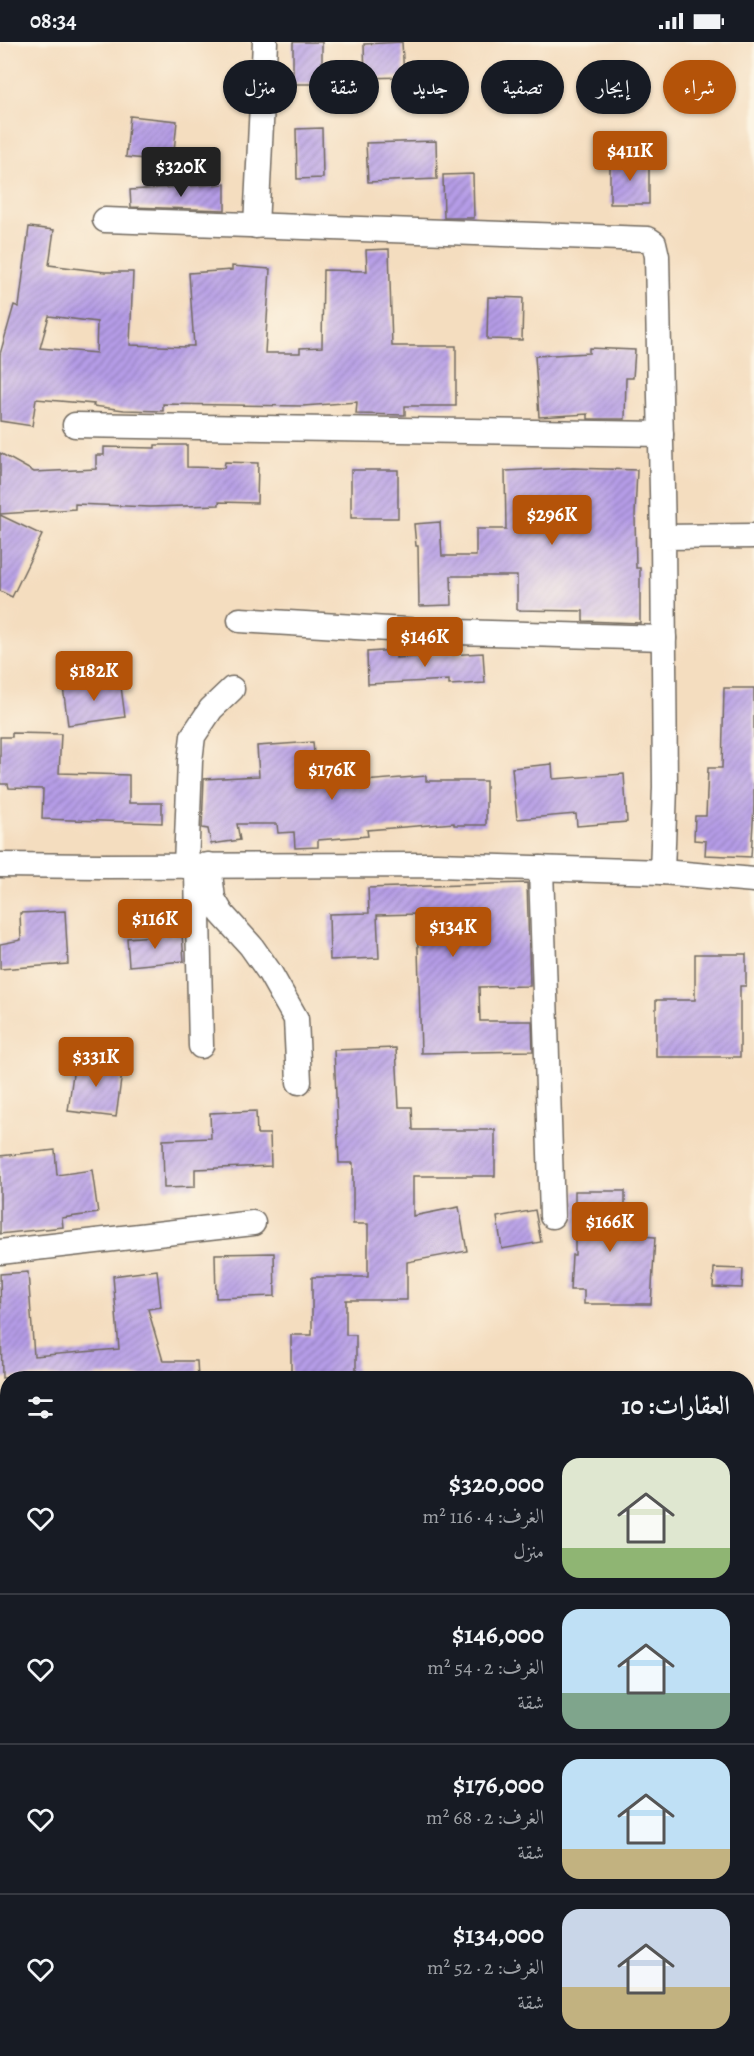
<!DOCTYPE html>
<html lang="ar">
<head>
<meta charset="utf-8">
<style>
	:root { --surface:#171b24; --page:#242831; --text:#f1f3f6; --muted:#9ea1a6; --line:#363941; --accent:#b45309 }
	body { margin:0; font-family:Alegreya,Amiri,serif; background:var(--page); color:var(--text); direction:rtl; height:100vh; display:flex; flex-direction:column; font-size:22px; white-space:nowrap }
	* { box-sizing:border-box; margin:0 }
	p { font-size:20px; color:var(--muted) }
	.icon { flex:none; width:33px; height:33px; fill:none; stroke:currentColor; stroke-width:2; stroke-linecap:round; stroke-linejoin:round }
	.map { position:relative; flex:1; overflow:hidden; direction:ltr }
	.drawer { position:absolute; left:0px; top:1329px; width:754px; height:686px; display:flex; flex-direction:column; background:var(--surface); border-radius:24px 24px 0 0; box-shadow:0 2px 4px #0004; direction:rtl }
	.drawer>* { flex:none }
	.top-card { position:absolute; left:18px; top:18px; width:718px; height:54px; direction:rtl; display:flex; gap:12px }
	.price { position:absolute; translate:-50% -51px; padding:0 14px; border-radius:6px; background:var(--accent); color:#fff; font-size:20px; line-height:39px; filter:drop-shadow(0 2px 3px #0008) }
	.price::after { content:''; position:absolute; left:50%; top:36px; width:18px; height:14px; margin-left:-9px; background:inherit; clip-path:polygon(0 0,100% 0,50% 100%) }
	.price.active { background:#222; color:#fff }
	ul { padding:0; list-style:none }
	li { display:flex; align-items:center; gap:18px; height:150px; padding:0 24px }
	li+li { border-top:2px solid var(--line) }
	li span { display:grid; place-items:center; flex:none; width:168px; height:120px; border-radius:18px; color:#555 }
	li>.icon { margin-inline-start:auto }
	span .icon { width:72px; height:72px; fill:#fffc; stroke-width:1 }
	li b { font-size:26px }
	h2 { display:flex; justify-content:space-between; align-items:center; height:72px; padding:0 24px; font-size:26px }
	.pill { padding:0 21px; border-radius:27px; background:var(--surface); box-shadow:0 2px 4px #0004; font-size:21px; line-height:54px }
	.pill.active { background:var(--accent); color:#fff }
	.status { display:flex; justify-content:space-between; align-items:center; height:42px; padding:0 30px; background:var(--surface); direction:ltr }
	.status svg { height:16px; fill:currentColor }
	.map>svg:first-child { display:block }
	.building { fill:url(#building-hatch); fill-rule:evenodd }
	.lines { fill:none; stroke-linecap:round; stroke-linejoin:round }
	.minor-casing { stroke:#71695f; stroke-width:27 }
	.minor { stroke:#fff; stroke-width:24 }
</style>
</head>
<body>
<div class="status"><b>08:34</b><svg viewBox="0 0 49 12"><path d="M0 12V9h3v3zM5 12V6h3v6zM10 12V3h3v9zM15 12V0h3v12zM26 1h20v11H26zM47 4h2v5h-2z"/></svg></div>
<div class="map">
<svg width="754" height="2014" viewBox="0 0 754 2014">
	<defs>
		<pattern id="building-hatch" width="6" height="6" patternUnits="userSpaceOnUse" patternTransform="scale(1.5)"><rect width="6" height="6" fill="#b59ce7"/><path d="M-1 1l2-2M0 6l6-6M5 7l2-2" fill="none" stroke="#937fbb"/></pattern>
	</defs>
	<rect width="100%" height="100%" fill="#fcf5e5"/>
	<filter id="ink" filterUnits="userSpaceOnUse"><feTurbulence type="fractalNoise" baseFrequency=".0167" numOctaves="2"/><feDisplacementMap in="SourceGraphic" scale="12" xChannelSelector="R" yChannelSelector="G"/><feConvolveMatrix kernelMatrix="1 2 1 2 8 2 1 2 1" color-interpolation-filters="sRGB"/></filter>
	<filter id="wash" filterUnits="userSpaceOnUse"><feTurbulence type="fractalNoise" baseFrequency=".008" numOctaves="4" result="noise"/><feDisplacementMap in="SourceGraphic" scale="24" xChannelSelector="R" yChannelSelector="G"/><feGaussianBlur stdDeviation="1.35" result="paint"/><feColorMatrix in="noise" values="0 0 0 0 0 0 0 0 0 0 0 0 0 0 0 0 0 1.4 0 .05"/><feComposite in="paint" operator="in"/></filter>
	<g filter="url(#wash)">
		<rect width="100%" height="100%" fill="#f4ddbf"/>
		<g id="blocks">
			<g class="building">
				<rect x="293" y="0" width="29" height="42"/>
				<polygon points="402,0 404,35 365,36 364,2"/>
				<polygon points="130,74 177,79 173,120 126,115"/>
				<polygon points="322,86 323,136 297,137 296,87"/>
				<polygon points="436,99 437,137 368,140 366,101"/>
				<rect x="610" y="117" width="39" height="45"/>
				<polygon points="473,132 474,176 444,176 443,133"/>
				<polygon points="225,142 225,168 131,165 130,148"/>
				<path d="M29 185 54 188 49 223 105 230H133L130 303 187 305V304H194L189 231 232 228V224L270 227 265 311H300V306L322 305 323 228 367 229 366 208 389 207 392 304H456V364H405V373L356 372 357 360 303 364 163 362V369L124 368 93 364 94 362 36 357 32 384 0 379V312L14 263 19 265ZM49 274 97 280 96 311 40 306Z"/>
				<polygon points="488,255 523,256 522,298 487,297"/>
				<polygon points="589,306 635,308 633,336 626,336 625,377 588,377 588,372 539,375 535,314 589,311"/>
				<polygon points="155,403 187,403 187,425 224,426 225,420 258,421 257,461 219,460 219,463 150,465 75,462 75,467 0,472 0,411 34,430 96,427 96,413 104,413 104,405 155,406"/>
				<polygon points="573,426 637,428 635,473 636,526 640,526 640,581 583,579 583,569 517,568 517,534 451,534 452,563 419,564 418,504 416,504 414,482 440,480 442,514 476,514 476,487 506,487 505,429"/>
				<rect x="351" y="428" width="47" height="48"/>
				<polygon points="0,473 42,493 12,555 0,549"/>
				<polygon points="396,608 396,616 483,611 485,641 449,643 449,638 368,642 367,610"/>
				<polygon points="120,637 125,675 68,683 63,645"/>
				<polygon points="724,646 754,646 754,764 751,815 705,813 706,799 694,798 695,774 706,774 708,726 722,726"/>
				<polygon points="12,691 61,692 59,731 129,733 129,761 162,761 162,781 42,777 43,747 9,746 8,742 0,742 0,695 12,695"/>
				<polygon points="313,700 316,736 364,733 364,739 426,734 426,739 486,739 486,783 454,783 454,781 367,788 368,794 318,798 318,805 295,806 294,790 278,791 277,782 237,782 240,798 211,802 208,787 202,786 204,737 259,734 257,704"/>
				<polygon points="552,722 553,737 624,732 627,780 577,784 576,772 517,777 512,726"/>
				<polygon points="527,841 530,944 479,945 480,979 532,979 533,1009 421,1011 417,872 377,873 379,916 330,918 329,872 369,871 368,846"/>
				<polygon points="65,869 68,922 0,927 0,902 21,898 20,871"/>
				<polygon points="182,892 184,919 129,924 127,896"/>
				<polygon points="695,912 746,912 746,944 740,944 740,1015 656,1015 656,958 695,958"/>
				<polygon points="396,1006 399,1065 412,1065 413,1088 495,1088 495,1134 413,1134 413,1174 459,1165 467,1209 407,1220 407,1258 346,1258 346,1293 356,1293 356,1334 291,1334 291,1293 312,1293 312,1235 368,1235 368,1182 353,1182 353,1121 339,1121 334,1008"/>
				<polygon points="75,1017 123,1023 116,1075 68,1069"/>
				<polygon points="256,1069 257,1092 270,1092 271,1124 195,1127 195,1145 164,1146 163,1098 211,1096 210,1071"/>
				<polygon points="55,1108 57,1133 92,1128 98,1171 62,1176 63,1185 0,1192 0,1114"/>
				<polygon points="575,1149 625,1149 625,1193 655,1195 651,1262 584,1262 584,1248 570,1248 572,1213 575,1213"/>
				<polygon points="535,1168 541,1200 502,1207 497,1175"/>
				<polygon points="274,1211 275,1254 216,1256 215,1212"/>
				<polygon points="714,1226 743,1227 742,1246 713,1245"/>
				<polygon points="157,1228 161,1265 148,1267 163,1319 197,1319 198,1336 96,1333 96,1335 84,1336 60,1336 60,1334 2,1336 0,1232 28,1230 34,1314 119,1307 113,1234"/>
			</g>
		</g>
	</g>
	<g filter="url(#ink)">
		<use href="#blocks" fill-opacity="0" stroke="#71695f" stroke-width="1.5"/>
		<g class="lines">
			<defs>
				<g id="minor">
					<polyline points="105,178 648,197 654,201 657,214 663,495"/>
					<polyline points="256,184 265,0"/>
					<polyline points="75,383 661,392"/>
					<polyline points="240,578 422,589 664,596"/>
					<polyline points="0,823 101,824 436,823 662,830 665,745 663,495 754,494"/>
					<polyline points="209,823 213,857 222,872 251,904 270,931 296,977 299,1040"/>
					<polyline points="186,824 190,719 193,694 211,667 232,647"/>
					<polyline points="541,826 552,1174"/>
					<polyline points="662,830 754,838"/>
					<polyline points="197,832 201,1004"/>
					<polyline points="0,1210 253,1181"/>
					<polyline points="0,1468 8,1468"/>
					<polyline points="0,1677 8,1676"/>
					<polyline points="0,1829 8,1829"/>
					<polyline points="0,1855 8,1928"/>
					<polyline points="747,1948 754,1949"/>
					<polyline points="0,1973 8,1973"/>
					<polyline points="229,2007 229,2014"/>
					<polyline points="383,2007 383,2014"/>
					<polyline points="560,2007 560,2014"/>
					<polyline points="645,2007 645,2014"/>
					<polyline points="16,2014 193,2007"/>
				</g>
			</defs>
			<use href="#minor" class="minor-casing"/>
			<use href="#minor" class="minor"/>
		</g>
	</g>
</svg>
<b class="price" style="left:630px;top:140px">$411K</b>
<b class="price active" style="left:181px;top:156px">$320K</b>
<b class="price" style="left:552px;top:504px">$296K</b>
<b class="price" style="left:425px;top:626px">$146K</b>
<b class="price" style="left:94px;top:660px">$182K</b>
<b class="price" style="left:332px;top:759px">$176K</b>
<b class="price" style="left:155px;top:908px">$116K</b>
<b class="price" style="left:453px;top:916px">$134K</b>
<b class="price" style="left:96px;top:1046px">$331K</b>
<b class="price" style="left:610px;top:1211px">$166K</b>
<div class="top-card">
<a class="pill active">شراء</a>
<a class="pill">إيجار</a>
<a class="pill">تصفية</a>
<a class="pill">جديد</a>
<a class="pill">شقة</a>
<a class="pill">منزل</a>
</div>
<section class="drawer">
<h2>العقارات: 10<svg class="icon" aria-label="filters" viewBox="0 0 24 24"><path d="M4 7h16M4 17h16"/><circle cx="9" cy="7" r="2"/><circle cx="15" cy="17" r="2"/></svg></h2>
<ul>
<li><span style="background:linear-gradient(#dfe7d0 75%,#8fb573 0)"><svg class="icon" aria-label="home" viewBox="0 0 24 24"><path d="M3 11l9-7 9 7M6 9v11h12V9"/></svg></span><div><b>$320,000</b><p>الغرف: 4 · 116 m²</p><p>منزل</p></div><svg class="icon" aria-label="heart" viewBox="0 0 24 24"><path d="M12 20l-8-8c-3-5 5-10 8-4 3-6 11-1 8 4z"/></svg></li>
<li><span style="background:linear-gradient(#bfe0f5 70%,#7fa58c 0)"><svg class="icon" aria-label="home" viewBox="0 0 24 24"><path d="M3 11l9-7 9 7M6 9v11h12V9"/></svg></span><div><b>$146,000</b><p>الغرف: 2 · 54 m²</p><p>شقة</p></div><svg class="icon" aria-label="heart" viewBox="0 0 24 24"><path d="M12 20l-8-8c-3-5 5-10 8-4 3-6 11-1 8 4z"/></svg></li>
<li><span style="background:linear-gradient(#bfe0f5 75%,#c2b280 0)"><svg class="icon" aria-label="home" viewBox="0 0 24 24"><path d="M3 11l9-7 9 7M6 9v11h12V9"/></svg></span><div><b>$176,000</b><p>الغرف: 2 · 68 m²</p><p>شقة</p></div><svg class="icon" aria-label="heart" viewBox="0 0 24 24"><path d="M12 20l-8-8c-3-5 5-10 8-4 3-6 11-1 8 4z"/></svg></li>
<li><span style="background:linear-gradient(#c9d6e8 65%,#c2b280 0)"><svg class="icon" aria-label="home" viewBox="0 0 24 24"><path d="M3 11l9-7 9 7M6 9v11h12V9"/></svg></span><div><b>$134,000</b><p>الغرف: 2 · 52 m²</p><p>شقة</p></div><svg class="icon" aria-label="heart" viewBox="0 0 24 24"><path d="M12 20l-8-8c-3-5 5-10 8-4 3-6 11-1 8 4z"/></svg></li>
</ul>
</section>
</div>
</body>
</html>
